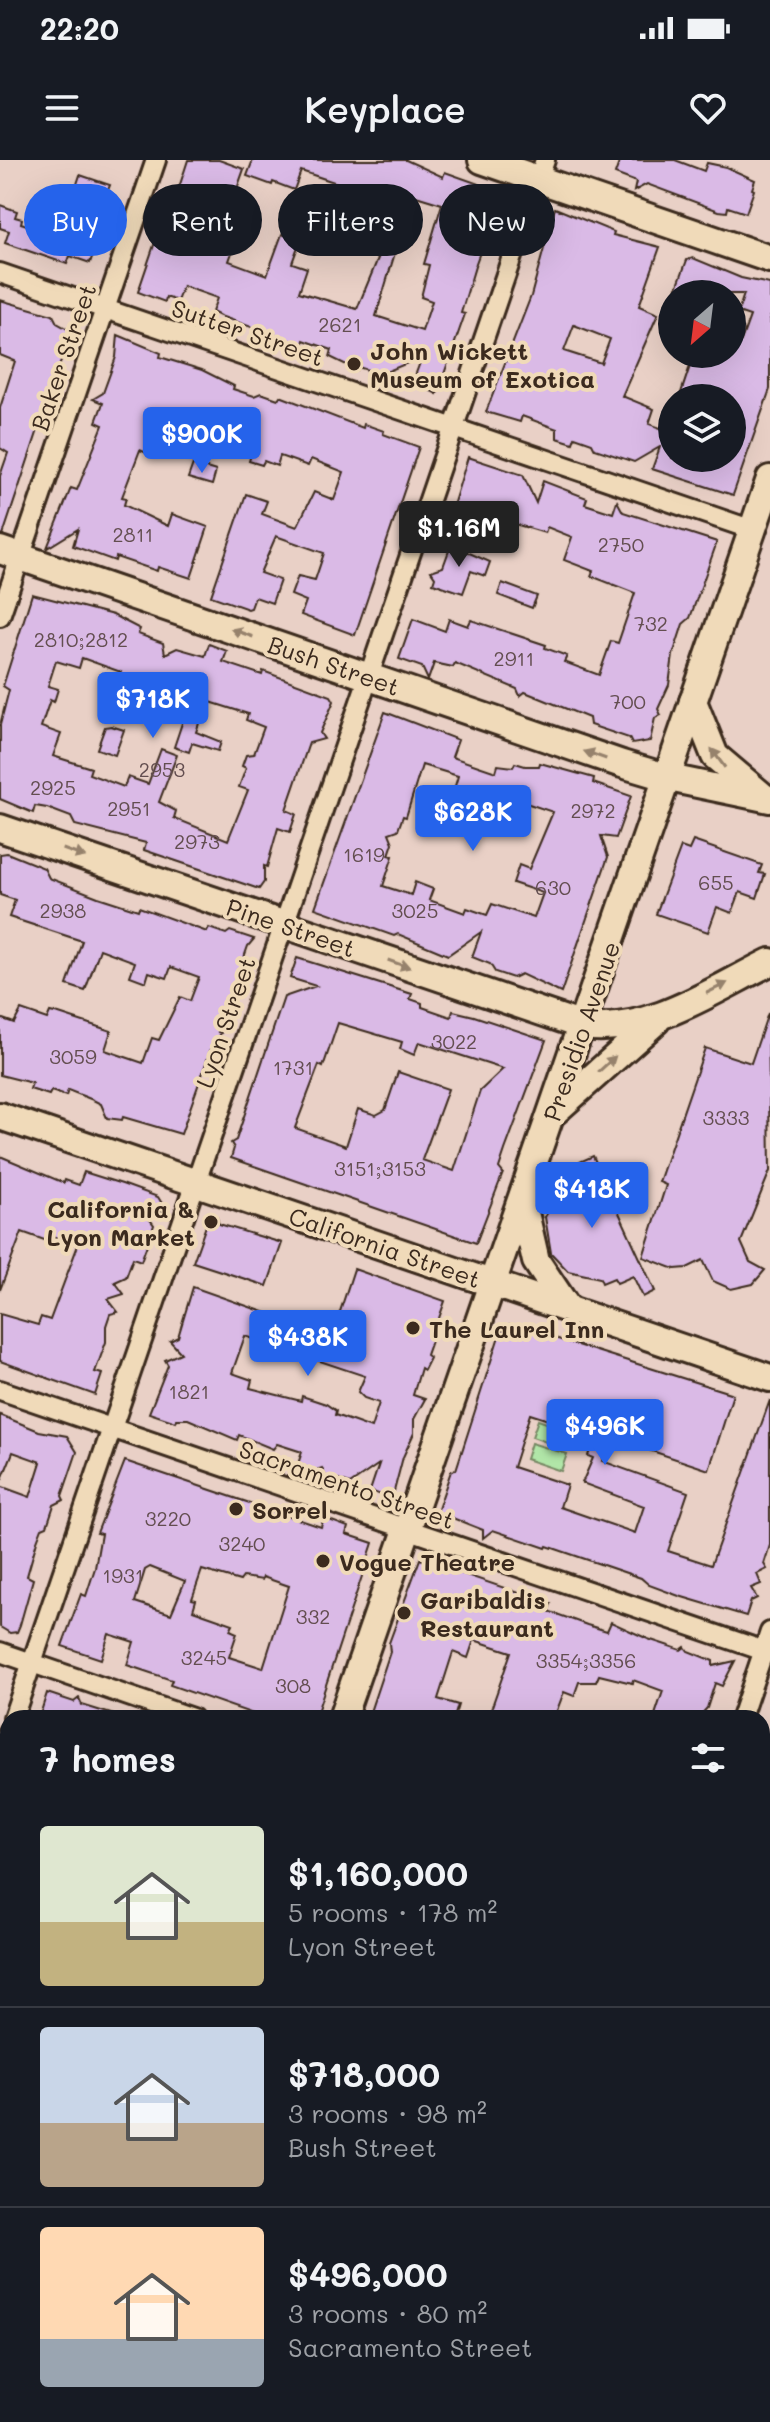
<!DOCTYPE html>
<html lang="en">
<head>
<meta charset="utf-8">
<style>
	:root { --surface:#171b24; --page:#242831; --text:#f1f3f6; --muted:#9ea1a6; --line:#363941; --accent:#2563eb }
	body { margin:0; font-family:Mali,sans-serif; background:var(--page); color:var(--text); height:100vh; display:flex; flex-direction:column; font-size:30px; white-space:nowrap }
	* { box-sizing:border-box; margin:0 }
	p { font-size:26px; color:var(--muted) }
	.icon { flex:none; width:44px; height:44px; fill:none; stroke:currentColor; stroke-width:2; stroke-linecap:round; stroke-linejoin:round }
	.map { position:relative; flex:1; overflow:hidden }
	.sheet { position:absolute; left:0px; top:1550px; width:770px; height:712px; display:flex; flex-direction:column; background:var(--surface); border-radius:24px 24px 0 0; box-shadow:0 8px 32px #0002 }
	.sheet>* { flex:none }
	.top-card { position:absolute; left:24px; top:24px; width:722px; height:72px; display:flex; gap:16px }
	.needle { width:52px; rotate:208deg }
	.fabs { position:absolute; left:658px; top:120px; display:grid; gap:16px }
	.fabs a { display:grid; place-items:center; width:88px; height:88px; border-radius:50%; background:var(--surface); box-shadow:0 8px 32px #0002; font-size:40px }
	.price { position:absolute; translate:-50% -68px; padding:0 18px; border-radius:8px; background:var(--accent); color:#fff; font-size:26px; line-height:52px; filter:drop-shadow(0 2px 4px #0008) }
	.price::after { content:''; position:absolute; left:50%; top:48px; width:24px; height:18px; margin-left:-12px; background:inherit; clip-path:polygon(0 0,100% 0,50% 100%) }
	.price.selected { background:#222; color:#fff }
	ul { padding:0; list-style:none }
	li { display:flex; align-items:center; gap:24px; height:200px; padding:0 40px }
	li+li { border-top:2px solid var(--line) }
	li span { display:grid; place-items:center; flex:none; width:224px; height:160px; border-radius:8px; color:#555 }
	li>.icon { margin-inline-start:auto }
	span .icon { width:96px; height:96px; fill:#fffc; stroke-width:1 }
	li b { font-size:34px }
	h2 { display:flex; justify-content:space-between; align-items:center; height:96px; padding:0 40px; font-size:34px }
	.tag { padding:0 28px; border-radius:36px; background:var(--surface); box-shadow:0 8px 32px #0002; font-size:28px; line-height:72px }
	.tag.selected { background:var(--accent); color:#fff }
	.status { display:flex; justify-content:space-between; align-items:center; height:56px; padding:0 40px; background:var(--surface); direction:ltr }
	.status svg { height:22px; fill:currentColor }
	header { display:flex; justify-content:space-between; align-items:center; height:104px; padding:0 40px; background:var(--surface); font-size:36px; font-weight:600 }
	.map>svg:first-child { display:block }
	.green { fill:#b1e6a8; stroke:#768863; stroke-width:2 }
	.building { fill:#dabae6; stroke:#3b2a1e; stroke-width:2; fill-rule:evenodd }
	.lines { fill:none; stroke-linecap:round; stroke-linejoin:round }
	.street-casing { stroke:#3b2a1e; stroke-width:24 }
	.secondary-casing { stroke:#3b2a1e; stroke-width:32 }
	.street { stroke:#f0dab9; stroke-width:18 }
	.secondary { stroke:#f0dab9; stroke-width:26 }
	.oneway { fill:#96826c }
	.poi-dot { fill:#3b2a1e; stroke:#f0dab9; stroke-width:3 }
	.labels { text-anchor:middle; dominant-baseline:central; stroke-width:8; stroke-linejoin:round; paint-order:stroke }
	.number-label { font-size:20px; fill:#634e50 }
	.street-label { font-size:24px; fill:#3b2a1e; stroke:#f0dab9 }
	.poi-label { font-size:24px; font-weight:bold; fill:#3b2a1e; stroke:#f0dab9; text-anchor:start }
</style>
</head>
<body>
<div class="status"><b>22:20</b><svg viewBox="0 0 49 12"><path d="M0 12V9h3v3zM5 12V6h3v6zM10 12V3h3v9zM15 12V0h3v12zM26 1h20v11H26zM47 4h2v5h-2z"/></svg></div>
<header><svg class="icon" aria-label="menu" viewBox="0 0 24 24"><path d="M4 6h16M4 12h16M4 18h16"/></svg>Keyplace<svg class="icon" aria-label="heart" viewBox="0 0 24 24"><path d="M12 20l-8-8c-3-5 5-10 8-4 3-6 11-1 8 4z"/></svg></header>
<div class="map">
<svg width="770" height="2262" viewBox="0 0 770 2262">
	<rect width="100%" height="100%" fill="#e9d0c6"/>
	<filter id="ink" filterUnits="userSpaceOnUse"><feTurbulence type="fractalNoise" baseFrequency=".0125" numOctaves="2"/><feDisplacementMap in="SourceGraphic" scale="16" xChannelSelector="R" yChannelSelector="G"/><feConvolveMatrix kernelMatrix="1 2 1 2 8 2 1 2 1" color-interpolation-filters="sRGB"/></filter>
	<g filter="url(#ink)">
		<g class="green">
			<polygon points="538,1260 575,1273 569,1290 532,1277"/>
			<polygon points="531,1283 567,1294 561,1311 526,1299"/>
		</g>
		<g class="building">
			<polygon points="188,0 219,0 244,9 232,43 248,48 229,101 267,115 282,74 300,81 292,103 307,108 299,132 357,149 386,79 398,83 376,156 422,171 432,141 421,137 429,105 424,104 442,44 416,36 412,48 391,41 380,74 363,68 368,52 343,44 349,27 301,11 294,30 273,22 272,25 247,16 253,0 406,0 443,17 445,12 507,34 496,67 498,71 491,76 488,86 483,84 476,103 461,153 465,154 437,234 418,224 420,218 415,216 422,197 381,214 358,207 357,210 330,197 332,190 304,180 303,185 220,156 212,152 217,138 183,126 177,141 166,137 165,142 138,132 169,41 174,43"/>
			<polygon points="620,0 675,0 704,11 707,3 726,7 755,20 752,29 754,30 746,53 728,47 727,52 719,51 647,24 634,31 636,22 615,14"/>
			<polygon points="80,15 110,25 103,43 110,45 90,103 70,96 67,104 5,83 9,71 0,68 0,45 17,51 15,57 22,59 21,63 72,80 86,37 74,33"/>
			<polygon points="310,48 328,53 319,83 301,78"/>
			<path d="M555 48 614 72 613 75 660 87 639 146 658 154 622 236 654 249 649 264 666 270 672 259V298H732V238H695L681 233 694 194H732V177L741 181 750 156 738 152 744 134H687L676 130 687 100 693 98 741 118 770 124V229L733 335 652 309 660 287 634 302 595 289 592 283 575 277 573 283 557 278V269L522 256 520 262 486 252 531 136ZM574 165 610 179 601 203 564 191Z"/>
			<polygon points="0,140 53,155 57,163 71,171 3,375 0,374 0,316 8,293 0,288 0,248 15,201 0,195"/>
			<polygon points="118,175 161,193 160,197 202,210 234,226 233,229 254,236 261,233 278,239 280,236 363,268 364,264 384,271 383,274 419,287 355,475 301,455 306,441 291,435 298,416 315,420 324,393 276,376 260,413 280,420 272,443 255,437 251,448 248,449 211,436 246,334 267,341 262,354 297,367 314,332 334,340 344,312 311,299 308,306 280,296 277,306 264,301 262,305 249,301 253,288 217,275 215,279 171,264 162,285 154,282 149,294 140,290 122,337 126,338 124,345 168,366 172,354 208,367 191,418 158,407 157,411 116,397 115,401 73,386 78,369 47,388 71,328 77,330 103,265 96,262 103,243 93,239 103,233 116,197"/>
			<polygon points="468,297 523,315 536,343 543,321 587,338 585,344 613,353 617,341 623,352 717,382 690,458 683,464 673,495 669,525 658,549 661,555 655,558 650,581 632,584 629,578 590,565 589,558 525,532 520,536 517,529 455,503 453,507 434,503 428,520 422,507 399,499 413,459 445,471 449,459 468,466 471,460 546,485 545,488 567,496 564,502 599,515 611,481 618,483 635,433 591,416 593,411 564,400 572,377 547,367 545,373 508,362 505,370 451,352"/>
			<polygon points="193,304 216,311 212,325 188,318"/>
			<polygon points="451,385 490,402 485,416 471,411 463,433 433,423 435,417 431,411 443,407"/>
			<polygon points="502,423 537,436 532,448 498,435"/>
			<path d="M32 434 113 455 140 469 138 474 163 483 165 494 177 488 205 496 209 484 227 491 223 502 262 515 263 511 331 536 334 541 320 573 324 579 309 583 286 650 296 654 290 672 278 668 267 707 264 706V722L259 729 144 690 146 683 75 665 71 657 47 648 35 646 33 653 0 639V565L9 530 3 526ZM82 498 121 512 115 527 149 538 151 534 186 551 174 587 189 592 192 583 218 591 221 582 196 572 207 541 248 554 246 560 264 567 254 594 246 595 242 606 246 608 239 627 248 630 228 680 174 658 176 651 159 642 177 595 161 589 148 624 128 617 124 627 89 614 91 608 53 596 61 574 41 567 50 540 54 542 58 529 48 526 56 501 79 508Z"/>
			<path d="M385 552 458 580 452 597 496 612 498 605 513 607 515 603 525 606H539L540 603 594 618 593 623 631 636 616 678 601 676 608 697 561 833 521 814 513 818 495 812 490 804 472 797 481 772 448 795 398 774 394 776 315 748ZM422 605 458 616 446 656 463 662 467 653 492 662 493 657 519 661 526 643 553 652 529 709 519 705 513 723 543 733 534 758 492 744 487 755 467 748 465 753 429 740 433 729 415 722 411 735 383 726 393 696 389 695 393 683 389 673 398 670 403 656 406 657Z"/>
			<polygon points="111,566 124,570 115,595 97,589 105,567"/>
			<polygon points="693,681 762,705 759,713 765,714 757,738 740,732 732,753 717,747 708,772 656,754 681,687 689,690"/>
			<polygon points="7,693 44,708 49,718 98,737 138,750 139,747 207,772 209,768 226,774 230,771 254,779 248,786 224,855 218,872 221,873 211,889 181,974 123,957 122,960 107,958 101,944 93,940 68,930 66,936 51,931 49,935 30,929 32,923 0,915 0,858 14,863 21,850 47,859 50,852 59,854 111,871 105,890 143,903 152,878 159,880 180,837 190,841 199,817 171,807 167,818 149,812 146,822 130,816 135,802 100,789 85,831 67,825 82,781 9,757 15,740 0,735 0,694"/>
			<path d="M297 798 412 834 410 839 422 843V847L451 857 453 851 474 856 546 880 505 990 499 1008 503 1013 476 1083 231 998 234 988 231 983 236 980 284 837 316 826 290 818ZM338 863 402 882 400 889 414 895 419 882 503 909 480 931 454 1011 422 1000 448 929 398 912 385 950 376 955 358 949 346 986 295 968 319 905 323 907Z"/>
			<polygon points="768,853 770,1011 741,1082 750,1102 765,1110 753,1124 731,1129 713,1121 703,1100 687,1108 675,1109 643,1097 666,1025 659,1022 705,888 751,903"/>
			<polygon points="0,996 64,1023 65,1020 79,1025 84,1012 122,1024 158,1037 166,1050 145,1053 154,1065 141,1101 133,1098 126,1117 115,1122 124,1134 108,1139 118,1152 110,1154 106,1166 106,1182 95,1212 102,1214 95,1235 0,1201 0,1154 38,1165 41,1157 50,1160 78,1085 52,1076 50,1082 22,1072 0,1130"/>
			<polygon points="593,996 655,1131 643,1137 633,1116 617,1123 614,1118 602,1123 600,1118 568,1111 551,1093 545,1057 560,1029 557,1024 568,1019 564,1009"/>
			<polygon points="217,1058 219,1064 282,1083 267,1126 193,1102 208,1060"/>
			<path d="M354 1109 445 1141 426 1195 430 1198 424 1210 421 1208 413 1235 425 1239 414 1259V1273L403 1297 392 1339 370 1331 379 1304 350 1324 325 1316 322 1308 314 1311 298 1304 302 1292 277 1284 273 1289 239 1275 237 1280 188 1259H177L176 1262 149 1253 168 1205 165 1200 181 1193 170 1181 178 1177 193 1127 332 1176ZM245 1176 365 1216 358 1232 364 1238 379 1243 371 1268 335 1255 336 1251 326 1244 302 1236 301 1241 250 1228 252 1220 232 1213Z"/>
			<path d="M510 1164 733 1234 709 1310 610 1277 602 1301 688 1332 668 1391 711 1405 770 1240V1385L764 1404 767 1409 757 1414 761 1424 751 1428 757 1438 751 1441 746 1456 679 1436 649 1425 641 1418 547 1386 546 1388 493 1370 483 1378V1370L437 1352 451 1311 456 1310 500 1173ZM530 1254 595 1275 588 1296 593 1298 582 1323 644 1346 635 1373 560 1347 567 1325 513 1307Z"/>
			<polygon points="0,1255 39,1271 67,1276 77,1292 62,1336 64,1340 54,1345 47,1366 42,1368 37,1381 27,1416 33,1419 20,1465 17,1472 10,1473 0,1467 0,1326 30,1337 41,1302 13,1292 0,1324"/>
			<path d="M125 1301 321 1367 324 1358 348 1367 346 1374 373 1383 315 1558H265L170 1525 172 1520 127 1505 134 1482 109 1474 101 1499 62 1486 81 1434 86 1436 95 1408 101 1374 97 1373ZM150 1407 185 1421 171 1454 135 1442 145 1410ZM202 1410 240 1421 243 1417 262 1420 263 1417 289 1426 263 1508 229 1497 237 1473 230 1470 233 1464 193 1450 196 1440 192 1439Z"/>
			<polygon points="420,1399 551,1444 548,1451 587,1465 607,1471 611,1462 648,1479 681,1490 685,1487 688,1491 713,1501 713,1506 735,1501 722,1526 715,1523 707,1548 698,1558 654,1558 663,1531 633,1520 632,1523 599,1515 596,1522 579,1522 574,1536 564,1532 554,1558 488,1558 511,1492 474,1480 468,1498 453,1492 438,1539 458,1545 454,1558 368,1558 390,1492 389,1483"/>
			<polygon points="47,1533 74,1542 79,1538 82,1545 114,1555 113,1558 39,1558"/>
		</g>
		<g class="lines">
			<defs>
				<g id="street">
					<polyline points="0,113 753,370"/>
					<polyline points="0,456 156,0"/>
					<polyline points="0,1230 770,1493"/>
					<polyline points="0,1492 192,1558"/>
					<polyline points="13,1558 545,0"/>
					<polyline points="741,1558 770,1472"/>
					<polyline points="0,1595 8,1572"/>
					<polyline points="762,1753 770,1756"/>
					<polyline points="0,1754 8,1757"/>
					<polyline points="762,2015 770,2018"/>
					<polyline points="0,2016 8,2019"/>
					<polyline points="694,2254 718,2262"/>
					<polyline points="500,2262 503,2254"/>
				</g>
				<g id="secondary">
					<polyline points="482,0 770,99"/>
					<polyline points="0,390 622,604 669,618 770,639"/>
					<polyline points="693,541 715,596 760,634"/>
					<path d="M0 668 583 866C649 875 713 830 770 802"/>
					<polyline points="554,952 656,861"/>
					<polyline points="0,956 770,1218"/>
					<polyline points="523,1044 536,1101 568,1149"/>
					<polyline points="342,1558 770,319"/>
					<polyline points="101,2262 104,2254"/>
				</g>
			</defs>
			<use href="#street" class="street-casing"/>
			<use href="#secondary" class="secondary-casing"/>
			<use href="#street" class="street"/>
			<use href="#secondary" class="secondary"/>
		</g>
		<defs><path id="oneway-solid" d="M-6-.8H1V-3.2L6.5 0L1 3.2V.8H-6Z" transform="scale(2)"/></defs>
		<g class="oneway">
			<use href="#oneway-solid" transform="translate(242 473) rotate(-161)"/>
			<use href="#oneway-solid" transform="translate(595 595) rotate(-161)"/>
			<use href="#oneway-solid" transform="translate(718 598) rotate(-126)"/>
			<use href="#oneway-solid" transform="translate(74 693) rotate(19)"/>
			<use href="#oneway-solid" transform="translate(399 804) rotate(19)"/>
			<use href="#oneway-solid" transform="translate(717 828) rotate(-26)"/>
			<use href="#oneway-solid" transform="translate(607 904) rotate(-43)"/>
		</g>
	</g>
	<g class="poi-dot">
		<circle cx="354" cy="204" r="8"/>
		<circle cx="211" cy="1062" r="8"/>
		<circle cx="413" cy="1168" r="8"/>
		<circle cx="236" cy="1349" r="8"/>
		<circle cx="323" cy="1401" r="8"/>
		<circle cx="404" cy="1453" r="8"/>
	</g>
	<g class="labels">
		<g class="number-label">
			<text x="340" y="164">2621</text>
			<text x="133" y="374">2811</text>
			<text x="621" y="384">2750</text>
			<text x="651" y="463">732</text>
			<text x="81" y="479">2810;2812</text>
			<text x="514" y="498">2911</text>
			<text x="628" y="541">700</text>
			<text x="162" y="609">2953</text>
			<text x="53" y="627">2925</text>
			<text x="129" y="648">2951</text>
			<text x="593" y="650">2972</text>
			<text x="197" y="681">2973</text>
			<text x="364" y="694">1619</text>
			<text x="716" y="722">655</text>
			<text x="553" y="727">630</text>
			<text x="63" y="750">2938</text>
			<text x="415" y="750">3025</text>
			<text x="454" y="881">3022</text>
			<text x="73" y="896">3059</text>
			<text x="293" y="907">1731</text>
			<text x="726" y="957">3333</text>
			<text x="380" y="1008">3151;3153</text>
			<text x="189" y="1231">1821</text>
			<text x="168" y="1358">3220</text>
			<text x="242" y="1383">3240</text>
			<text x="123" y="1415">1931</text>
			<text x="313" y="1456">332</text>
			<text x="204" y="1497">3245</text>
			<text x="586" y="1500">3354;3356</text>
			<text x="293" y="1525">308</text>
		</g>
		<g class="street-label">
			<text transform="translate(248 172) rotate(19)">Sutter Street</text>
			<text transform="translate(63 197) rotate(-71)">Baker Street</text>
			<text transform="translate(334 505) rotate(19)">Bush Street</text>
			<text transform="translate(291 767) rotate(19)">Pine Street</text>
			<text transform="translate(225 862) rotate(-71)">Lyon Street</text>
			<text transform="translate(581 871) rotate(-71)">Presidio Avenue</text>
			<text transform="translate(385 1087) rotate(19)">California Street</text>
			<text transform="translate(347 1324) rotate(19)">Sacramento Street</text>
		</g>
		<g class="poi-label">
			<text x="370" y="190">John Wickett<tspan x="370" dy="28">Museum of Exotica</tspan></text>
			<text x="195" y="1048" text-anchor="end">California &amp;<tspan x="195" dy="28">Lyon Market</tspan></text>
			<text x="429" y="1168">The Laurel Inn</text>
			<text x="252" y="1349">Sorrel</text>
			<text x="339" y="1401">Vogue Theatre</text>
			<text x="420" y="1439">Garibaldis<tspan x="420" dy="28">Restaurant</tspan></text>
		</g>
	</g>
</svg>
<div class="fabs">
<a><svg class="needle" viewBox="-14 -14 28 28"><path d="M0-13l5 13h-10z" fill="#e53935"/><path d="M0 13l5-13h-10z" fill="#9ea1a6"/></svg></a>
<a><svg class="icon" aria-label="layers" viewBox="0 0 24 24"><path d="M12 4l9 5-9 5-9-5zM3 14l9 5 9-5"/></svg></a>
</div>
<b class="price" style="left:202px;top:315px">$900K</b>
<b class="price selected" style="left:459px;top:409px">$1.16M</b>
<b class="price" style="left:153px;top:580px">$718K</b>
<b class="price" style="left:473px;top:693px">$628K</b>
<b class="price" style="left:592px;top:1070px">$418K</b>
<b class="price" style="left:308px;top:1218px">$438K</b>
<b class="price" style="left:605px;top:1307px">$496K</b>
<div class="top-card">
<a class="tag selected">Buy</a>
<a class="tag">Rent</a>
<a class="tag">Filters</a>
<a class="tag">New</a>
</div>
<section class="sheet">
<h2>7 homes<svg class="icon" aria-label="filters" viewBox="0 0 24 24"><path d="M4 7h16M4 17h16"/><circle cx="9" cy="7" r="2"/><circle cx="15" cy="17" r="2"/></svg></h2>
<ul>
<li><span style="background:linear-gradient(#dfe7d0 60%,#c2b280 0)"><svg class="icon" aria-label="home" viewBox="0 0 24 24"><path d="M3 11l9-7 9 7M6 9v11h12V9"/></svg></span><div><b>$1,160,000</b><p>5 rooms · 178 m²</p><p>Lyon Street</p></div></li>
<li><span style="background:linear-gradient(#c9d6e8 60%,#b9a48a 0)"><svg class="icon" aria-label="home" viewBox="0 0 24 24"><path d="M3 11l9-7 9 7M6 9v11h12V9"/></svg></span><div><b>$718,000</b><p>3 rooms · 98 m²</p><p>Bush Street</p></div></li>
<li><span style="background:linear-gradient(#ffd9b3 70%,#9aa5b1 0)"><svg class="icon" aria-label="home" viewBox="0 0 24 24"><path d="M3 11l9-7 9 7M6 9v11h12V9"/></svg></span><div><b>$496,000</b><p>3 rooms · 80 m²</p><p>Sacramento Street</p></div></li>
</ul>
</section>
</div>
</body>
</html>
